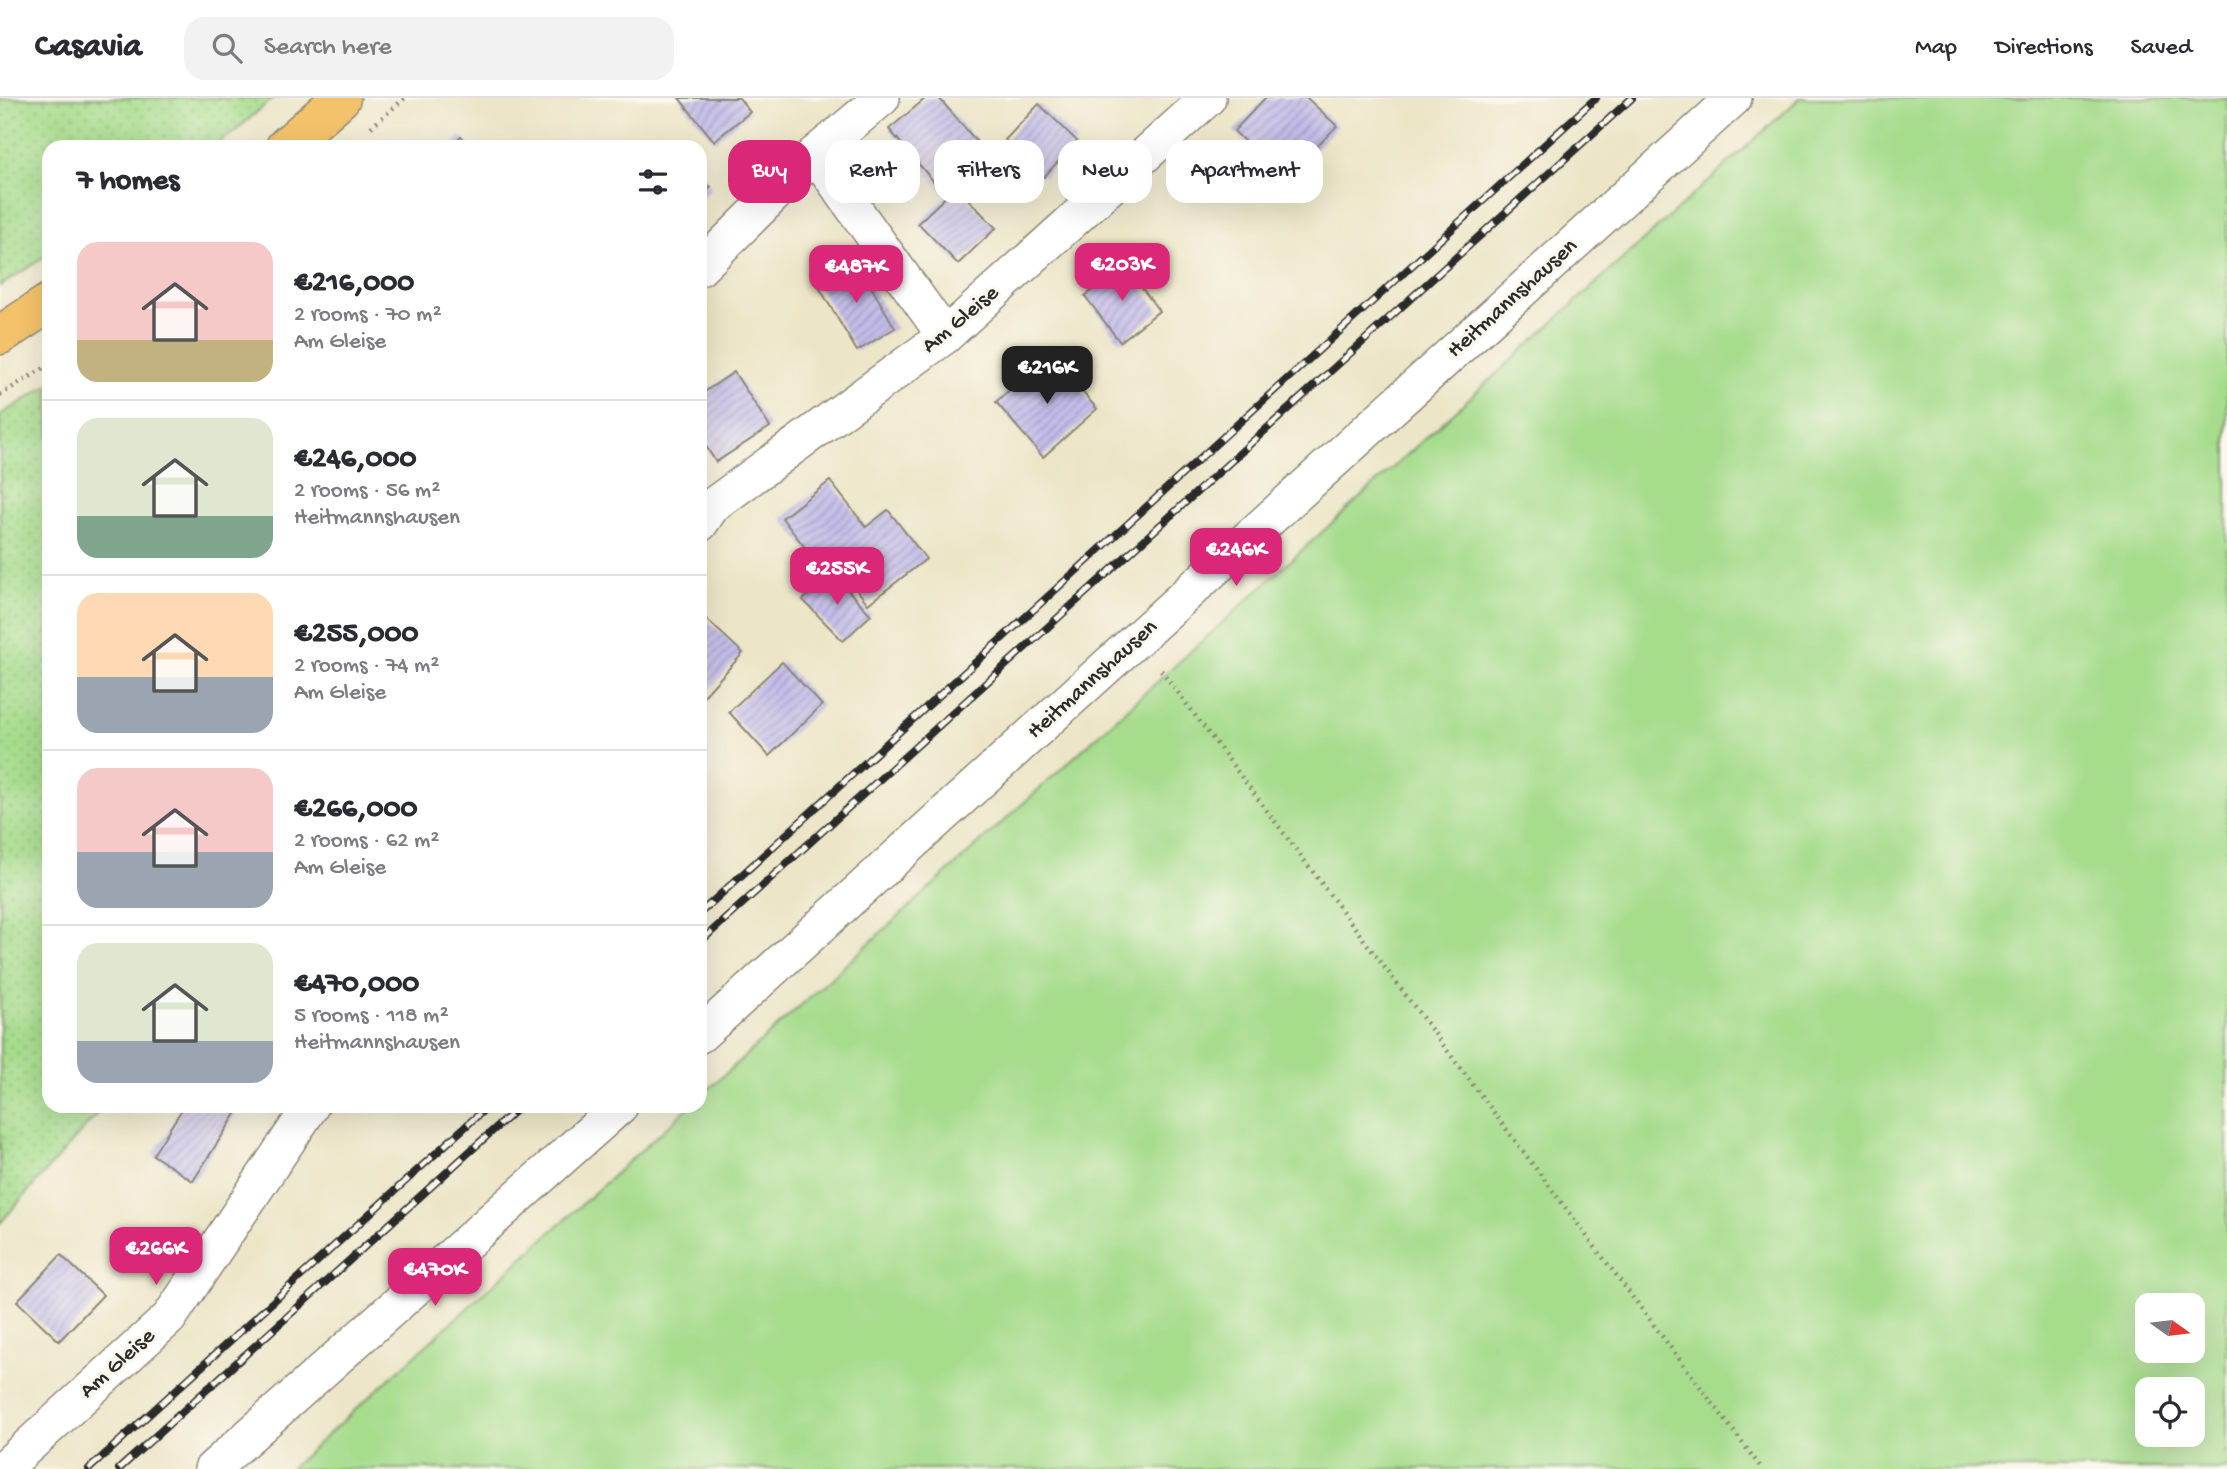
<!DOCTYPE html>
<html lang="en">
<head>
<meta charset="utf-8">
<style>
	:root { --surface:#fff; --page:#f2f2f3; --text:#2b2b33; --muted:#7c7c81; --line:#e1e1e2; --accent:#db2777 }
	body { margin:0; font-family:"Gochi Hand",sans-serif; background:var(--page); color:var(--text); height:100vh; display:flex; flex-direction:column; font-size:26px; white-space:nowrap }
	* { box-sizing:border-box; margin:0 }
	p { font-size:23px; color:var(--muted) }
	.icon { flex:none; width:38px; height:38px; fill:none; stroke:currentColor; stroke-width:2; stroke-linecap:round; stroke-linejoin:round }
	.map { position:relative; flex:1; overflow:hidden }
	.panel { position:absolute; left:42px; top:42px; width:665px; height:973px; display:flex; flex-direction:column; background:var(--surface); border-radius:21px; box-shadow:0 7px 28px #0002 }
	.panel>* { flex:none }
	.guide { position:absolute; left:728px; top:42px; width:665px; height:63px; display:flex; gap:14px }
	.needle { width:46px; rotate:104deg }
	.buttons { position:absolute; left:2135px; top:1195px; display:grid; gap:14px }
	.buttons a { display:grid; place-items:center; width:70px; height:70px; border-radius:14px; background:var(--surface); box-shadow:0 7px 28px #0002; font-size:35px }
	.price { position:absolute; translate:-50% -60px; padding:0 16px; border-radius:14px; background:var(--accent); color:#fff; font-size:23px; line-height:46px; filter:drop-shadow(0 2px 4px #0008) }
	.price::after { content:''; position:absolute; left:50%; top:42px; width:21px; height:16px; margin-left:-10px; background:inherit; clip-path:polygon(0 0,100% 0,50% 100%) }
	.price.on { background:#222; color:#fff }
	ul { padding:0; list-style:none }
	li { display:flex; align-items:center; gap:21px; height:175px; padding:0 35px }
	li+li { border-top:2px solid var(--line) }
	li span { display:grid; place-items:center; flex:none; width:196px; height:140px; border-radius:21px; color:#555 }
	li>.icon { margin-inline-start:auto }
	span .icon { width:84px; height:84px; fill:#fffc; stroke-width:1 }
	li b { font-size:30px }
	h2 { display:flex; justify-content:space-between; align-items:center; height:84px; padding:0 35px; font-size:30px }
	.chip { padding:0 24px; border-radius:21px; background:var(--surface); box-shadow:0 7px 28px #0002; font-size:24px; line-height:63px }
	.chip.on { background:var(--accent); color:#fff }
	header { display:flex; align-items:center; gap:42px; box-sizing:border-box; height:98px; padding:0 35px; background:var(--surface); border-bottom:2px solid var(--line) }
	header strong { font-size:33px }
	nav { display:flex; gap:38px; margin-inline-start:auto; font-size:24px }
	.search { width:490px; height:63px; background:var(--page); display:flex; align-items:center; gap:18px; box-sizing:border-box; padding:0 24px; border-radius:21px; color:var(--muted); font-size:26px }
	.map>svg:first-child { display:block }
	.grass { fill:#a6dc8c; stroke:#68845c; stroke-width:2; fill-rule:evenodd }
	.park { fill:url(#park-dots); stroke:#68845c; stroke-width:2 }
	.building { fill:url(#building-hatch) }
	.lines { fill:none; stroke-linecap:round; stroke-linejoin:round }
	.street-casing { stroke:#8c8879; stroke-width:38 }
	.primary-casing { stroke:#8c8879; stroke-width:41 }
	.path { stroke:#8c8879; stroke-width:4.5; stroke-dasharray:2 5; stroke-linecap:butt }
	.street { stroke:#fff; stroke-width:35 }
	.primary { stroke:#f3c26a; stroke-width:38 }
	.rail-casing { stroke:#2b2b2b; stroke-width:8 }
	.rail { stroke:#fbf7ec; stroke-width:5; stroke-dasharray:16; stroke-linecap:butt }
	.labels { text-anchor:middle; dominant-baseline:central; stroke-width:6; stroke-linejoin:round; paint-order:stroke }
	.street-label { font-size:23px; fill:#2b2b2b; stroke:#fbf7ec }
</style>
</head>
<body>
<header>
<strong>Casavia</strong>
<div class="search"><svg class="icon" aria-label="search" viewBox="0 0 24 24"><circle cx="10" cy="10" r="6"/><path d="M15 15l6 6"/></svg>Search here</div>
<nav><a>Map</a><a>Directions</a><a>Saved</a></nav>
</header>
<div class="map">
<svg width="2227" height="1371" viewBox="0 0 2227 1371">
	<defs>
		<pattern id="park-dots" width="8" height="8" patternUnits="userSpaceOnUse" patternTransform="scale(1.75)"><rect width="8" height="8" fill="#a6dc8c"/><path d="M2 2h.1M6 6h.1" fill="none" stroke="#8fbd79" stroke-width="1.8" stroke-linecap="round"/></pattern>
		<pattern id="building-hatch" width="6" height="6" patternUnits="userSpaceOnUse" patternTransform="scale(1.75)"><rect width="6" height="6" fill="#c4bdea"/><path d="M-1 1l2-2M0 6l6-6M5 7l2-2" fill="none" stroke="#9f9abe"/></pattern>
	</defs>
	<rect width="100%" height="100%" fill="#fbf7ec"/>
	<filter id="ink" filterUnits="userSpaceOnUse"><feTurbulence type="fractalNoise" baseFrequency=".0143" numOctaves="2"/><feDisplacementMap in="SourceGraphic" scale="14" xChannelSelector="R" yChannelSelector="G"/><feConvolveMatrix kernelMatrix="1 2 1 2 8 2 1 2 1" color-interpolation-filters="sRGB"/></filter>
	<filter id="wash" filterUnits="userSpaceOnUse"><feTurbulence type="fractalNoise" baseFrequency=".00686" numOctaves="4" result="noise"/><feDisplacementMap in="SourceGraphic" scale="28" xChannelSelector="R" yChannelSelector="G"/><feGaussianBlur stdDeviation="1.57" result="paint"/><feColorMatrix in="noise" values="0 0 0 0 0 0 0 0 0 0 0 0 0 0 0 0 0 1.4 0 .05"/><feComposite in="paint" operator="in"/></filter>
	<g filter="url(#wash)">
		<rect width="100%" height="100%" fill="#ece5c7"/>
		<path class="grass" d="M1800 0H2227V1371H290L690 1008H700V999ZM2147 1208H2193V1253H2147ZM2147 1292H2193V1337H2147Z"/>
		<g class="park">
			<polygon points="0,0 273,0 233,35 212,49 49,49 49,156 0,188"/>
			<polygon points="49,287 49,1008 104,1008 0,1125 0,317"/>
		</g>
		<g id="blocks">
			<g class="building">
				<polygon points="679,0 739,0 750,14 714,43"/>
				<polygon points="926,0 939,0 990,59 945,97 889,31"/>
				<polygon points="1265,0 1307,0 1337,28 1284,82 1234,33"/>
				<polygon points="1039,6 1077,43 1044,79 1005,42"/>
				<polygon points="461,38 470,49 448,49"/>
				<polygon points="700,80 711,89 700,102"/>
				<polygon points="956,89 996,130 958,166 918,125"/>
				<polygon points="855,161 895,230 857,253 816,184"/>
				<polygon points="1125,167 1159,213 1120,244 1085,198"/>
				<polygon points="1051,257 1097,311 1043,359 996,304"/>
				<polygon points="734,274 770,329 716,364 700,339 700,297"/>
				<polygon points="830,383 866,429 888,412 926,461 868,506 830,457 818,466 782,420"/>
				<polygon points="832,475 871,517 843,543 803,502"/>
				<polygon points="703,518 743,555 703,599 700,596 700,521"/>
				<polygon points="782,564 822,607 769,658 729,614"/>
				<polygon points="184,1008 241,1008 193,1083 153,1057"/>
				<polygon points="61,1157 103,1197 59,1243 17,1203"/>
			</g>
		</g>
	</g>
	<g filter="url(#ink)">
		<use href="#blocks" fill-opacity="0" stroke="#8c8879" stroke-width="2"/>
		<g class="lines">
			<defs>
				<g id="street">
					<polyline points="815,56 882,0"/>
					<polyline points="700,170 815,56 945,238"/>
					<polyline points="700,426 712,408 945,238 1208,0"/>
					<polyline points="700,937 1734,0"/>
					<polyline points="3,1371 169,1220 311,1008"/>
					<polyline points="212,1371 620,1008"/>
				</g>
				<g id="primary">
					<polyline points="285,49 341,0"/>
					<polyline points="0,237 49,205"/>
				</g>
			</defs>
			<use href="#street" class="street-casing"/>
			<use href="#primary" class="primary-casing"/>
			<g class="path">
				<polyline points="371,29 405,0"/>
				<polyline points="0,297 49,267"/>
				<polyline points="1161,572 1762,1371"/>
			</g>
			<use href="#street" class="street"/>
			<use href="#primary" class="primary"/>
			<defs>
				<g id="rail">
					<polyline points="700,815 1596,0"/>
					<polyline points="700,844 1632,0"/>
					<polyline points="89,1371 488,1008"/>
					<polyline points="119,1371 520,1008"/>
				</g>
			</defs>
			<use href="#rail" class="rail-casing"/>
			<use href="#rail" class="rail"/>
		</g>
	</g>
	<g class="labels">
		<g class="street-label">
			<text transform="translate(1513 201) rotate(-42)">Heitmannshausen</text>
			<text transform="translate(961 222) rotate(-40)">Am Gleise</text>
			<text transform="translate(1093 582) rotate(-42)">Heitmannshausen</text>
			<text transform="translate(118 1266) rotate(-42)">Am Gleise</text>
		</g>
	</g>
</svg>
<div class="buttons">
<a><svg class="needle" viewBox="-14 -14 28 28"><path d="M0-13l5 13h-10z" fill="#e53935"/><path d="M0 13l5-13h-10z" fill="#7c7c81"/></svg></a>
<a><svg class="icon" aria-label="locate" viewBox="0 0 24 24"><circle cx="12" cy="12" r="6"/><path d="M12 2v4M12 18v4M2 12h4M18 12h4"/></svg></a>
</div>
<b class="price" style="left:1122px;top:205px">€203K</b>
<b class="price" style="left:856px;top:207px">€487K</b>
<b class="price on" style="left:1047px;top:308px">€216K</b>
<b class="price" style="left:1236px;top:490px">€246K</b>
<b class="price" style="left:837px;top:509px">€255K</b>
<b class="price" style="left:156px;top:1189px">€266K</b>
<b class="price" style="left:435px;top:1210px">€470K</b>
<div class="guide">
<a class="chip on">Buy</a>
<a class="chip">Rent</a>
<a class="chip">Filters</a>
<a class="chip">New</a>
<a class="chip">Apartment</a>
</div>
<section class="panel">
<h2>7 homes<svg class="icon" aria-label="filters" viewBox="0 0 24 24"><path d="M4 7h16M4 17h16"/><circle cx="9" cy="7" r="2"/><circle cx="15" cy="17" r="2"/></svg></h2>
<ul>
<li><span style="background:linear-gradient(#f6c9c9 70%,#c2b280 0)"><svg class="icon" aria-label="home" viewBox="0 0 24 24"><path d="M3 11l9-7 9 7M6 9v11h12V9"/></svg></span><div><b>€216,000</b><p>2 rooms · 70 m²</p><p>Am Gleise</p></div></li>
<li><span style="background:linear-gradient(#dfe7d0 70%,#7fa58c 0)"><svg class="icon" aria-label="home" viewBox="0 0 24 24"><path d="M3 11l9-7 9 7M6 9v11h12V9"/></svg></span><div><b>€246,000</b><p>2 rooms · 56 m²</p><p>Heitmannshausen</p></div></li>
<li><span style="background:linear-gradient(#ffd9b3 60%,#9aa5b1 0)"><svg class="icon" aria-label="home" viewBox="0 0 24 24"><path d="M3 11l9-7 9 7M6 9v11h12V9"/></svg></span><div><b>€255,000</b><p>2 rooms · 74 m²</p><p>Am Gleise</p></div></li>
<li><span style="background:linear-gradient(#f6c9c9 60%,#9aa5b1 0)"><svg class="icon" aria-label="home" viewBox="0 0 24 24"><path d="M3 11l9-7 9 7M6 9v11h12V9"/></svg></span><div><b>€266,000</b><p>2 rooms · 62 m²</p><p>Am Gleise</p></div></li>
<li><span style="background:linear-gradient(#dfe7d0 70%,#9aa5b1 0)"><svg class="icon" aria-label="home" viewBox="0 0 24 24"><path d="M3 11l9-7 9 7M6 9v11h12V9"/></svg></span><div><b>€470,000</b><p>5 rooms · 118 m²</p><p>Heitmannshausen</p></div></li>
</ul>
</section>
</div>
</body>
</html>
